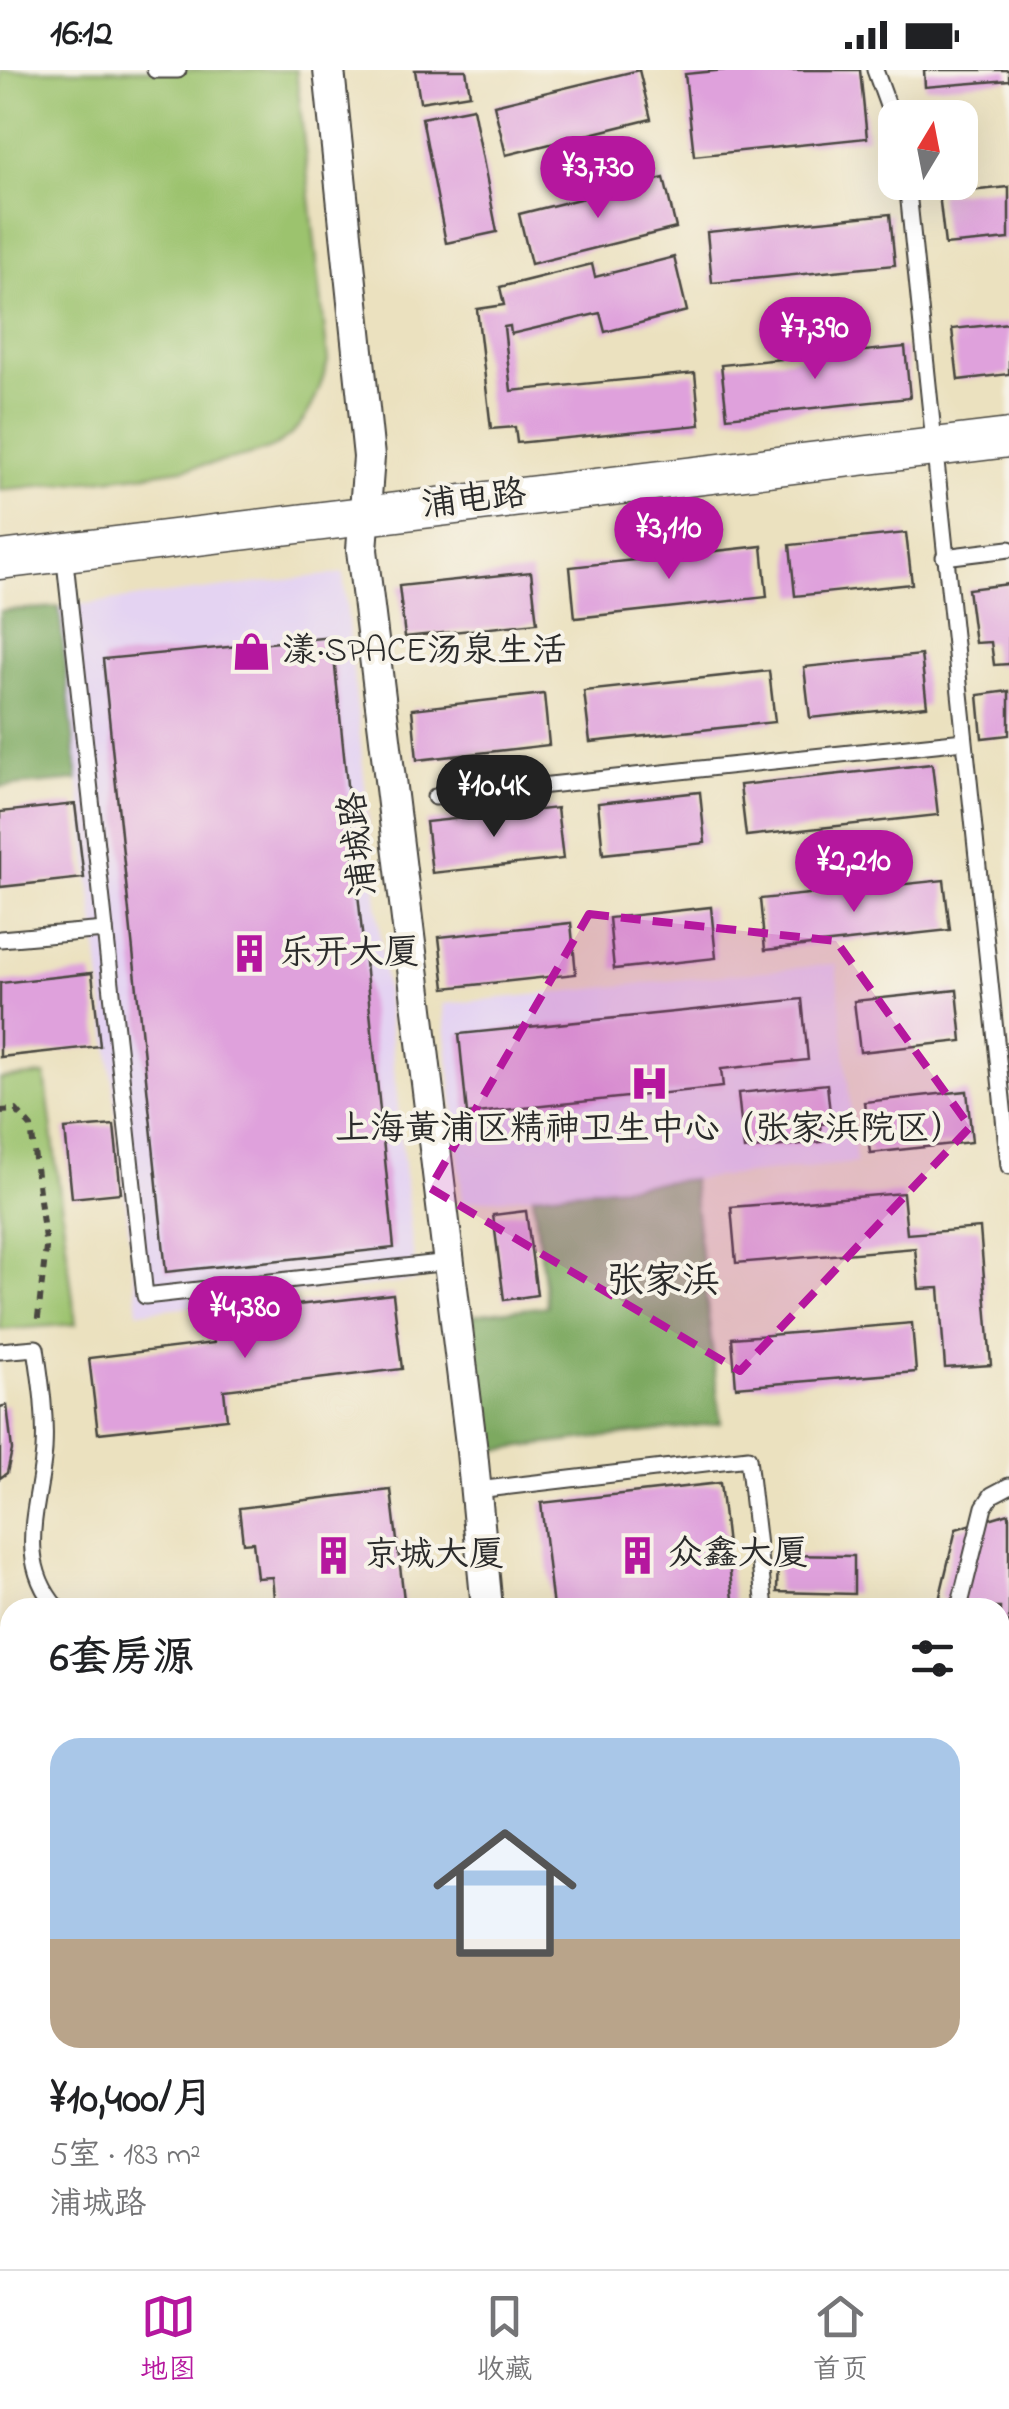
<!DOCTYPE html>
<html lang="zh">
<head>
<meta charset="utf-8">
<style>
	:root { --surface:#fff; --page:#f6f6f6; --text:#202124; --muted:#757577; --line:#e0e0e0; --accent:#b5179e }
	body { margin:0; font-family:"Indie Flower","LXGW WenKai TC",sans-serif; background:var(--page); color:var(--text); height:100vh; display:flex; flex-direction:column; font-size:38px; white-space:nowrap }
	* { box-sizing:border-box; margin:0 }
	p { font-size:32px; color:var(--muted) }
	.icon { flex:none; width:55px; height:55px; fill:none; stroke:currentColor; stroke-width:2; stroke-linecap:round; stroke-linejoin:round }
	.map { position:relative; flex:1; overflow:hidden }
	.details { position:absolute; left:0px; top:1528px; width:1010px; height:672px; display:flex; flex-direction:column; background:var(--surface); border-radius:30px 30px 0 0; box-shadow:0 10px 40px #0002 }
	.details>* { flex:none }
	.needle { width:65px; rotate:10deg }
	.fabs { position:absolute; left:878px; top:30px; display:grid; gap:20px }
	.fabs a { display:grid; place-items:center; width:100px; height:100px; border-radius:20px; background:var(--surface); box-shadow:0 10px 40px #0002; font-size:50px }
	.price { position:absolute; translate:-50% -85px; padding:0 22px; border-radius:35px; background:var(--accent); color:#fff; font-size:32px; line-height:65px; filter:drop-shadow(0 2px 5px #0008) }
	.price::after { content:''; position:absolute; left:50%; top:60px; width:30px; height:22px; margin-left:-15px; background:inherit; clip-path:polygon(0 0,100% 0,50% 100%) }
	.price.on { background:#222; color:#fff }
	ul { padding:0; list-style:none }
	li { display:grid; align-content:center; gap:20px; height:530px; padding:0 50px }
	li+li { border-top:2px solid var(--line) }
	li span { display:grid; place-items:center; height:310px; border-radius:30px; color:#555 }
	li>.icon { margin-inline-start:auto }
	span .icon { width:180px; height:180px; fill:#fffc; stroke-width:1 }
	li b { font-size:42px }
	h2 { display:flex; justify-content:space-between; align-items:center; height:120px; padding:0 50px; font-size:42px }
	.status { display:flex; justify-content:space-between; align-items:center; height:70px; padding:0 50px; background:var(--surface); direction:ltr }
	.status svg { height:28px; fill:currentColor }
	.menu { display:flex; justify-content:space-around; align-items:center; height:140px; border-top:2px solid var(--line); background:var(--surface); font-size:28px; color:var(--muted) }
	.menu a { display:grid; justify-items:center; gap:5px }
	.menu .on { color:var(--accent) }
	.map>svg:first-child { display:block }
	.built { fill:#e4d3f2 }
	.green { fill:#9cc36e; stroke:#64774c; stroke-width:2.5 }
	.forest { fill:#7da961; stroke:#546a46; stroke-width:2.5 }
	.water { fill:#49b1c8; stroke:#3a6e7a; stroke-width:2.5 }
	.building { fill:#dfa1dc }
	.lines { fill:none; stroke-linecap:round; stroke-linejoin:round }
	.service-casing { stroke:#484641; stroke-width:19 }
	.minor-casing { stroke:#484641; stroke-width:34 }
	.tertiary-casing { stroke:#484641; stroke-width:41 }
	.primary-casing { stroke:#484641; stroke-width:51 }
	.path { stroke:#484641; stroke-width:6; stroke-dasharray:8 8; stroke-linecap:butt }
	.service { stroke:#fff; stroke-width:15 }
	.minor { stroke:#fff; stroke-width:30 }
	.tertiary { stroke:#fff; stroke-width:38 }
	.primary { stroke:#fff; stroke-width:48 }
	.marked { fill:#b5179e; fill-opacity:0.2; stroke:#b5179e; stroke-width:8; stroke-dasharray:20 12; stroke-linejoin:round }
	.labels { text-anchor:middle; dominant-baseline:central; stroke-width:8; stroke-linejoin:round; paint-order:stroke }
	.street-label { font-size:35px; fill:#2b2b2b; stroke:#f7f3e8 }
	.poi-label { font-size:35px; fill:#2b2b2b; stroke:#f7f3e8; text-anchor:start }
	.neighbourhood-label { font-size:38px; fill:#2b2b2b; stroke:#f7f3e8 }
</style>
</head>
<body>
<div class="status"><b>16:12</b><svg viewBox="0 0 49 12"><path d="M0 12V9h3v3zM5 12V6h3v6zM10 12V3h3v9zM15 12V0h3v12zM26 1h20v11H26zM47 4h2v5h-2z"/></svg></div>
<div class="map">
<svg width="1009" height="2199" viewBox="0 0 1009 2199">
	<rect width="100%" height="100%" fill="#f7f3e8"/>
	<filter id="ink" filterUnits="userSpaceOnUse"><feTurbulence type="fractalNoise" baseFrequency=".01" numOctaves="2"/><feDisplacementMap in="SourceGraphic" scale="20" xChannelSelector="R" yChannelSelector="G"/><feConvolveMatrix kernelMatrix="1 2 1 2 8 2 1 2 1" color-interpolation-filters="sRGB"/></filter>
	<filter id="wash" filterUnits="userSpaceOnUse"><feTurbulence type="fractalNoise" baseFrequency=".0048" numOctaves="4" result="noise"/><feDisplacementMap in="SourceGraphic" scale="40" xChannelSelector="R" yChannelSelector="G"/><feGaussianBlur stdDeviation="2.25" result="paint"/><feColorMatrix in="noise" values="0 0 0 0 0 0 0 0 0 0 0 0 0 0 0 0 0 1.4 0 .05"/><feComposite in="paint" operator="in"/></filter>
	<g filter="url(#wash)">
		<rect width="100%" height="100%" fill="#ebe1bf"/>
		<g class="built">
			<polygon points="343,503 416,1211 138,1242 59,537"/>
			<polygon points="836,894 856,1093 463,1132 443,934"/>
		</g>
		<g class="green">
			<path d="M0 0H296L328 291C319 322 310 351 283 371 244 400 57 413 0 420Z"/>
			<polygon points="45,1005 76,1254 0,1260 0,1009"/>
			<polygon points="0,1930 10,1931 10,2190 829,2190 841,2199 0,2199"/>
		</g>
		<g class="forest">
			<polygon points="59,537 78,710 0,717 0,541"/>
			<polygon points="692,1109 721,1353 489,1381 472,1245 547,1236 533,1125"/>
		</g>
		<g class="water">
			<polygon points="0,1830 10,1833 10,1923 0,1921"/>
			<polygon points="1000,2095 1009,2096 1009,2199 891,2199 878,2190 1000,2190"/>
		</g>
		<g id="blocks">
			<g class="building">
				<polygon points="415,0 466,0 470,24 420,32"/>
				<polygon points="639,0 651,49 506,85 494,35"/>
				<polygon points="725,0 860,0 867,68 694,86 685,4"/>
				<polygon points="924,0 1009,0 1009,10 925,17"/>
				<polygon points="473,38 497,162 446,173 422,48"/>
				<polygon points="664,108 676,158 531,194 519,144"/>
				<polygon points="1009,117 1009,169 945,175 939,124"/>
				<polygon points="890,144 895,195 712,213 707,162"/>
				<polygon points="674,187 687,241 605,262 600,243 511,264 510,256 504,257 511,321 695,303 700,355 517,373 515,357 491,359 477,239 504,235 500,217 592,194 595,207"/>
				<polygon points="1009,253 1009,304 958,310 952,259"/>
				<polygon points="905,277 910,328 727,347 721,295"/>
				<polygon points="906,463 912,514 795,526 790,475"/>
				<polygon points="762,476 767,527 575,548 570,497"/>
				<polygon points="531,502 537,553 405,567 399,516"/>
				<polygon points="1009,514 1009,594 994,595 991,572 975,573 968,519"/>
				<polygon points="332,567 394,1178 166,1202 103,589"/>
				<polygon points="921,585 927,636 810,648 804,597"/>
				<polygon points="769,601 775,652 590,672 584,621"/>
				<polygon points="1009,621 1009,665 982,668 978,625"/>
				<polygon points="544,624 549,675 417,690 412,639"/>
				<polygon points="932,694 938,745 746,766 740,715"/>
				<polygon points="700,722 705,773 603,784 598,733"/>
				<polygon points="75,734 84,808 0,817 0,742"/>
				<polygon points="557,738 563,789 432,803 426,752"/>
				<polygon points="944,810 950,860 765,880 760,829"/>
				<polygon points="711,837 716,888 614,899 609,848"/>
				<polygon points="571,853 576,904 445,918 439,867"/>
				<polygon points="92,903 100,976 0,987 0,913"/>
				<polygon points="957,920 962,971 860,982 854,931"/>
				<polygon points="802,929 808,990 721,999 723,1017 467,1044 459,964"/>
				<polygon points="827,1014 831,1053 820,1054 822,1072 744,1080 738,1023"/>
				<polygon points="967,1021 972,1072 870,1083 864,1032"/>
				<polygon points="114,1055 121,1123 72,1128 65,1059"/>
				<polygon points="903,1123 907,1164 980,1158 991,1295 945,1298 939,1218 919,1219 915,1178 736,1193 731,1137"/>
				<polygon points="526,1141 537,1225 504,1230 493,1145"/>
				<polygon points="393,1224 402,1299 224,1320 227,1349 98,1363 89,1288 214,1273 211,1245"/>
				<polygon points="912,1253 916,1302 736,1317 732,1268"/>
				<polygon points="7,1335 12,1380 7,1403 0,1408 0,1337"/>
				<polygon points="720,1413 734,1538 553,1538 541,1433"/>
				<polygon points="391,1420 405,1538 275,1538 272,1507 257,1508 253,1472 243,1473 239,1438"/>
				<polygon points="1009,1443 1009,1599 1000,1590 1000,1538 951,1538 940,1526 956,1459"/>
				<polygon points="778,1485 854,1486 854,1524 777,1522"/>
				<polygon points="0,1570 10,1574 10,1631 0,1629"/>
				<polygon points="1000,1742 1009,1745 1009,1809 1001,1840"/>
			</g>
		</g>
	</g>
	<g filter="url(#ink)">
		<use href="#blocks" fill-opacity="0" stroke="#484641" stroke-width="2.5"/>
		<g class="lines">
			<defs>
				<g id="service">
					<polyline points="155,0 178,0"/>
					<polyline points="875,0 895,55"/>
					<polyline points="907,112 1009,1096"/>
					<polyline points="64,482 145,1226 449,1192"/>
					<polyline points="944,487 1009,479"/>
					<polyline points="435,727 964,671"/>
					<polyline points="0,869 105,860"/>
					<path d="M0 1281 36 1278C41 1312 46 1345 44 1380 40 1436 14 1488 57 1538"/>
					<polyline points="477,1420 748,1388 765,1538"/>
					<polyline points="959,1538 984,1437 992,1425 1009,1416"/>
					<polyline points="1000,1622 1009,1624"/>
					<polyline points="1000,1896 1009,1859"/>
				</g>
				<g id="minor">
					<polyline points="329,0 369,387 362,480 472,1382 487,1538"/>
					<polyline points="0,1796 10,1799"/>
				</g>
				<polyline id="tertiary" points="0,490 1009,368"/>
				<polyline id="primary" points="1008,2199 1009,2195"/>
			</defs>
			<use href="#service" class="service-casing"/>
			<use href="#minor" class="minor-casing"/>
			<use href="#tertiary" class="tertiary-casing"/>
			<use href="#primary" class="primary-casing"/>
			<g class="path">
				<polyline points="0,1041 16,1040 31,1057 46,1178 37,1256"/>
				<polyline points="0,1951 10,1953"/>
				<polyline points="1000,1975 1009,1939"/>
				<polyline points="859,2190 873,2199"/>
				<polyline points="946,2199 948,2190"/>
			</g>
			<use href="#service" class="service"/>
			<use href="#minor" class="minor"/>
			<use href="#tertiary" class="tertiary"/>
			<use href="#primary" class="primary"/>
		</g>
	</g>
	<path class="marked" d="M589 844 836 871 970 1057 740 1301 430 1118Z"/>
	<defs>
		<symbol id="shop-bare" viewBox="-9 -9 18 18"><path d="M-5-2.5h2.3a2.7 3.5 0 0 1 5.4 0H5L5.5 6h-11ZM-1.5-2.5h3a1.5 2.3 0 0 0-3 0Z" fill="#b5179e" stroke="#f7f3e8" stroke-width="2.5" paint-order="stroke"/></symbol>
		<symbol id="building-bare" viewBox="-9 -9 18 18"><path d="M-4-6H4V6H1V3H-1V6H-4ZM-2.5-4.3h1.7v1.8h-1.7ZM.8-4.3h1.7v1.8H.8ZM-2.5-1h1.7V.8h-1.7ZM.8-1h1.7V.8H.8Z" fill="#b5179e" stroke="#f7f3e8" stroke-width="2.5" paint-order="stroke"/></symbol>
		<symbol id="hospital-bare" viewBox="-9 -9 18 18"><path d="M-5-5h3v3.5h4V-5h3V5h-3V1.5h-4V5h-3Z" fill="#b5179e" stroke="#f7f3e8" stroke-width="2.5" paint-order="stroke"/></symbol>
	</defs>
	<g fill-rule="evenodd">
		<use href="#shop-bare" x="224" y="554" width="55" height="55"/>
		<use href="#building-bare" x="222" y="856" width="55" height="55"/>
		<use href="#hospital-bare" x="622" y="986" width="55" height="55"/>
		<use href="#building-bare" x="610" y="1458" width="55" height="55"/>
		<use href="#building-bare" x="306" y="1458" width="55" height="55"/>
	</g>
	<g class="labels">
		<g class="street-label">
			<text transform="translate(474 431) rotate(-7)">浦电路</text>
			<text transform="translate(360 774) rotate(-97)">浦城路</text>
		</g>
		<g class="poi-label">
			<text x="282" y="582">漾·SPACE汤泉生活</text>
			<text x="279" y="884">乐开大厦</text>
			<text x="650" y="1060" text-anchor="middle">上海黄浦区精神卫生中心（张家浜院区）</text>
			<text x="668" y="1485">众鑫大厦</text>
			<text x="364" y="1486">京城大厦</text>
		</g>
		<g class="neighbourhood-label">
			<text x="663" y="1213">张家浜</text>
		</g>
	</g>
</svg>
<div class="fabs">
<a><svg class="needle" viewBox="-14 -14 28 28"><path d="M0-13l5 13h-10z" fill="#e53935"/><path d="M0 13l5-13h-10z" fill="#757577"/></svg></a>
</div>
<b class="price" style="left:598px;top:151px">¥3,730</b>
<b class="price" style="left:815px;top:312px">¥7,390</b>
<b class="price" style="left:669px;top:512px">¥3,110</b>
<b class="price on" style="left:494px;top:770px">¥10.4K</b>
<b class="price" style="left:854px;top:845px">¥2,210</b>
<b class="price" style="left:245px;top:1291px">¥4,380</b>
<section class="details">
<h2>6套房源<svg class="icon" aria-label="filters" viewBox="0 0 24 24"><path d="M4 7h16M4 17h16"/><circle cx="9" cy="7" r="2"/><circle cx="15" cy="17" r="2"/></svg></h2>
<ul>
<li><span style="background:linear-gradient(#a9c7e8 65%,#b9a48a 0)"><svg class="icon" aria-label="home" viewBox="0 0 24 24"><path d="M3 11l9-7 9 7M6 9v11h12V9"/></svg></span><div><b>¥10,400/月</b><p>5室 · 183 m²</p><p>浦城路</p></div></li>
</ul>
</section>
</div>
<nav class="menu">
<a class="on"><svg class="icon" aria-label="map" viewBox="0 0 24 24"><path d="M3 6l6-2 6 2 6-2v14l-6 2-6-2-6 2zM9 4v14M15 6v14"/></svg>地图</a>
<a><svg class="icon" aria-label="saved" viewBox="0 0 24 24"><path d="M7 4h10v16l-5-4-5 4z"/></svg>收藏</a>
<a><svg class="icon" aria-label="home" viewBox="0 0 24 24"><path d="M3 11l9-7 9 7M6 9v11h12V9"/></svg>首页</a>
</nav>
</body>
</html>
